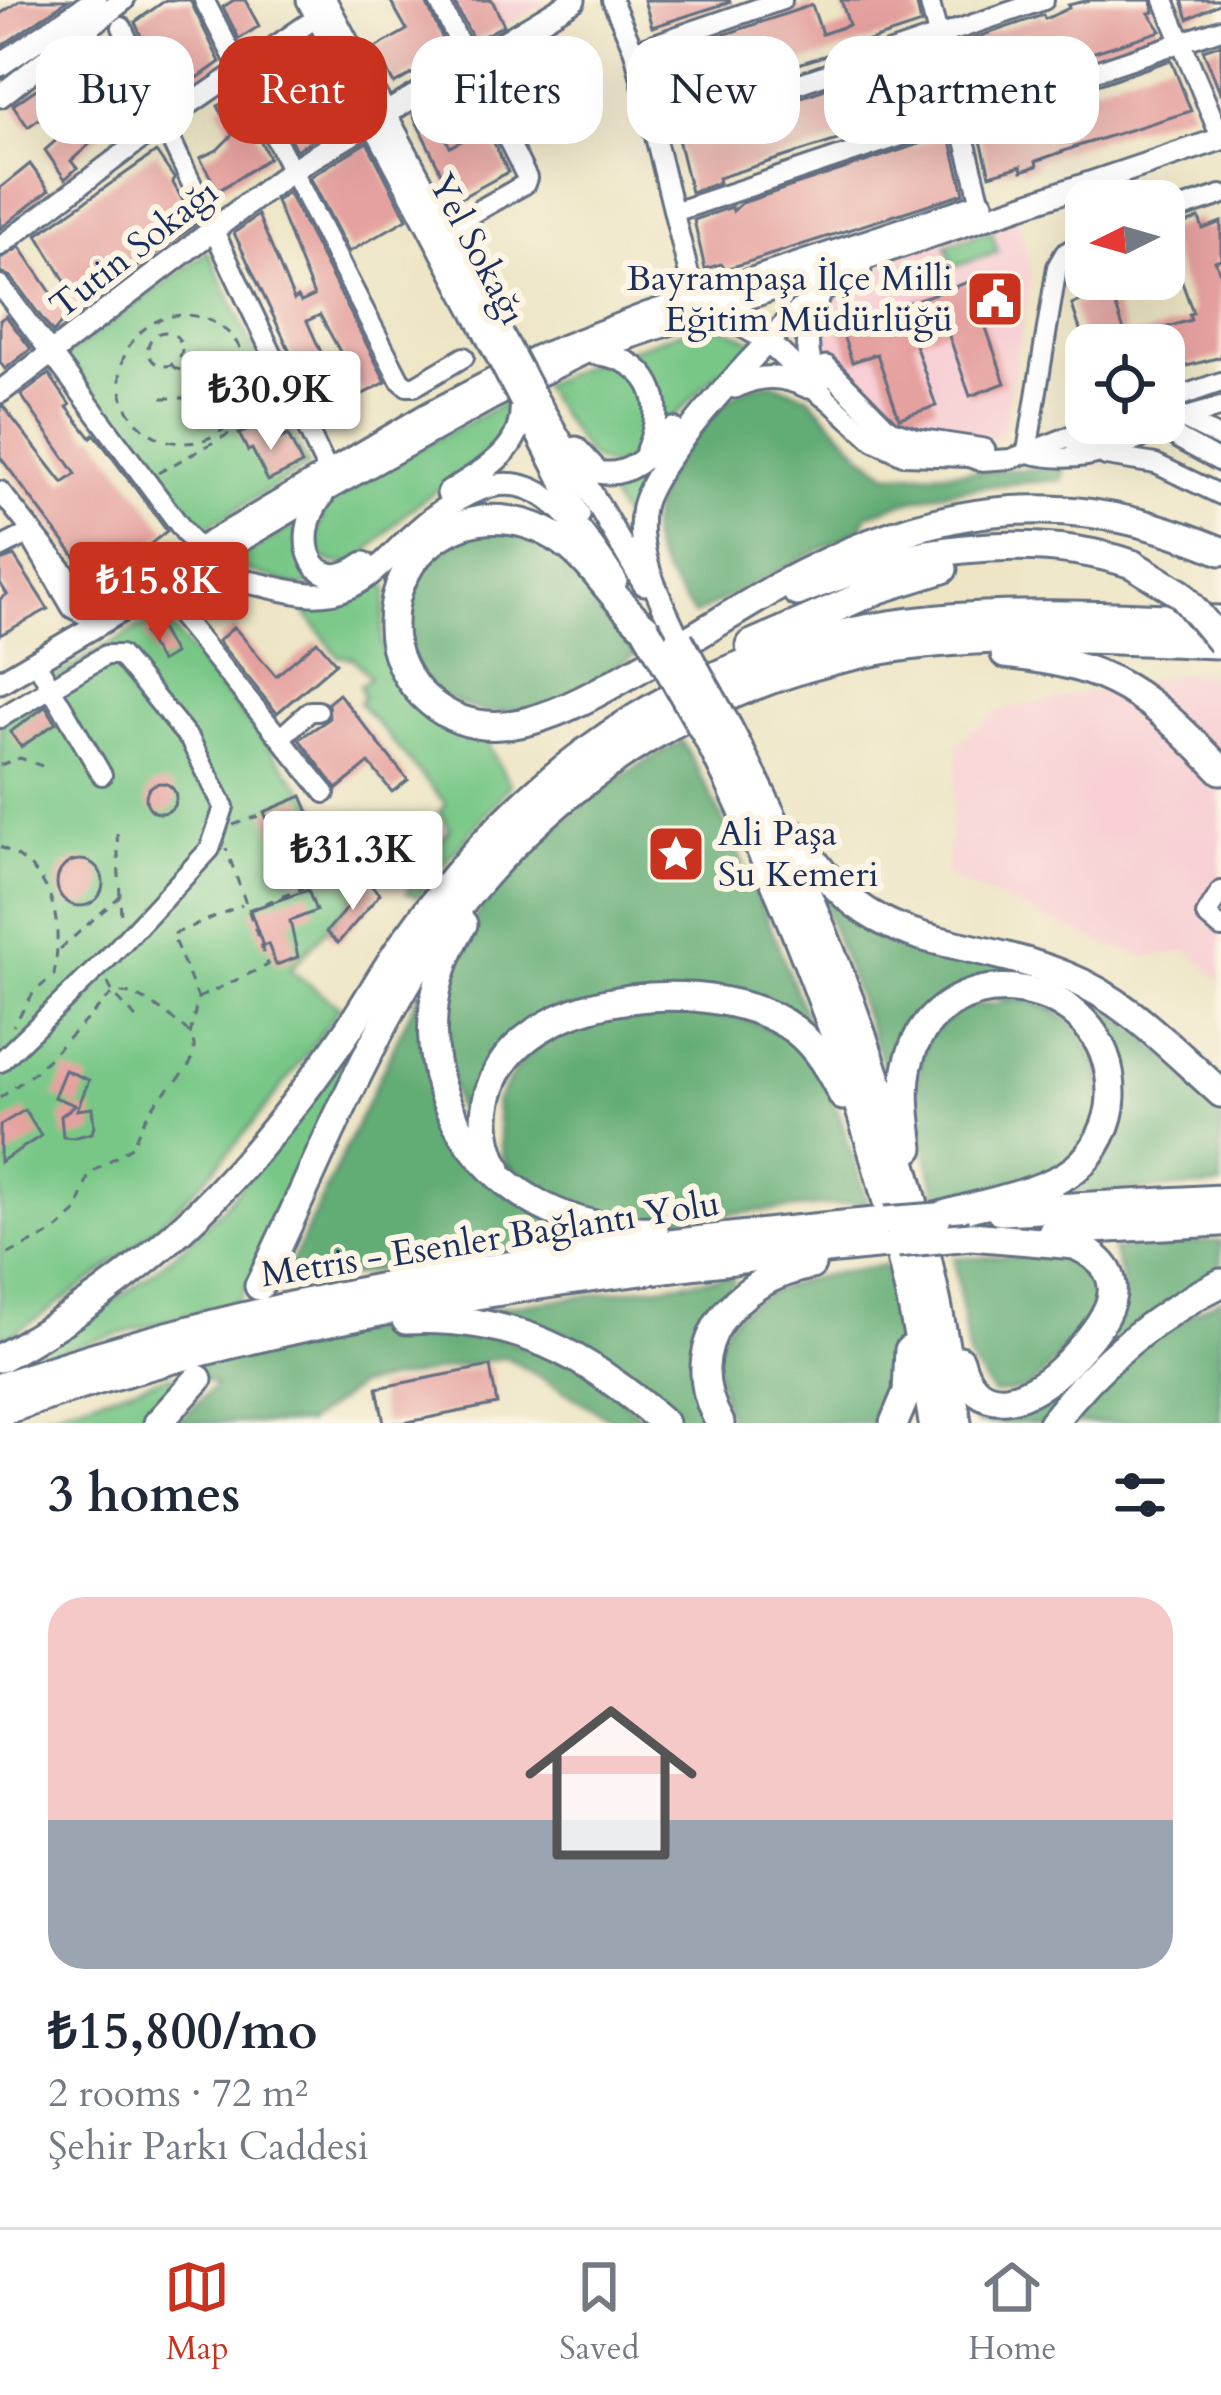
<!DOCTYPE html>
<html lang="en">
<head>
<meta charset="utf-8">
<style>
	:root { --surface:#fff; --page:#f6f6f7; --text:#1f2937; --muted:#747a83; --line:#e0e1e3; --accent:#c8321e }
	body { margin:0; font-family:Cardo,serif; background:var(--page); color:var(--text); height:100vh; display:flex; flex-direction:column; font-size:45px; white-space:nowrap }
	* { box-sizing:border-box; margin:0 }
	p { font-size:39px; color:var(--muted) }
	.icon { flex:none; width:66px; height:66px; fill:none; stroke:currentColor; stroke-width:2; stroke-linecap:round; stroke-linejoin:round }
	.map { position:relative; height:1423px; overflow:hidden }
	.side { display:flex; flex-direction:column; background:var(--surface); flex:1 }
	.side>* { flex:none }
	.banner { position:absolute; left:36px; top:36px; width:1149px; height:108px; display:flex; gap:24px }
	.needle { width:78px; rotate:265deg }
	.controls { position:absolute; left:1065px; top:180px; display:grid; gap:24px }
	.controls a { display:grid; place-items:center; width:120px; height:120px; border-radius:24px; background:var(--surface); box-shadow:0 12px 48px #0002; font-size:60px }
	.price { position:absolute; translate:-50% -102px; padding:0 27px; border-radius:12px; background:#fff; color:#222; font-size:39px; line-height:78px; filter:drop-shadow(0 3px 6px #0008) }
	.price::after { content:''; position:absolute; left:50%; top:72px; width:36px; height:27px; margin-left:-18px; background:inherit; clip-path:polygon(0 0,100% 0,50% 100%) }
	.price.current { background:var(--accent); color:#fff }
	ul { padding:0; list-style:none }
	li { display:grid; align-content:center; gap:24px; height:636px; padding:0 48px }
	li span { display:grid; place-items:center; height:372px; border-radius:36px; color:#555 }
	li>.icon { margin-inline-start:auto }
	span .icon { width:216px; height:216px; fill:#fffc; stroke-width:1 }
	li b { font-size:51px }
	h2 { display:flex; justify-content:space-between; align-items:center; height:144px; padding:0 48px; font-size:51px }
	.pill { padding:0 42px; border-radius:36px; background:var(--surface); box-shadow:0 12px 48px #0002; font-size:42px; line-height:108px }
	.pill.current { background:var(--accent); color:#fff }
	.tab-bar { display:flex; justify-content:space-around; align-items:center; height:168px; border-top:3px solid var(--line); background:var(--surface); font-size:33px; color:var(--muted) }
	.tab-bar a { display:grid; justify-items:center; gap:6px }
	.tab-bar .current { color:var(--accent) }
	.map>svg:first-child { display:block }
	.built { fill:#f7cfd4 }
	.green { fill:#78c787; stroke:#4a7b72; stroke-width:3 }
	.forest { fill:#62ac74; stroke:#3e6e69; stroke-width:3 }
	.building { fill:#e5a19f }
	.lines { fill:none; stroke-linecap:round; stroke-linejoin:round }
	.minor-casing { stroke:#646f82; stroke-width:24 }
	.major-casing { stroke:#646f82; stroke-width:27 }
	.highway-casing { stroke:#646f82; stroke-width:33 }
	.path { stroke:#646f82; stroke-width:3; stroke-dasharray:9 9; stroke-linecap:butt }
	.minor { stroke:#fff; stroke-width:18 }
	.major { stroke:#fff; stroke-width:21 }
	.highway { stroke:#fff; stroke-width:27 }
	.major-bridge-casing { stroke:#646f82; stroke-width:27; stroke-linecap:butt }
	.highway-bridge-casing { stroke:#646f82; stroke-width:33; stroke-linecap:butt }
	.major-bridge { stroke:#fff; stroke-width:21 }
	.highway-bridge { stroke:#fff; stroke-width:27 }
	.labels { text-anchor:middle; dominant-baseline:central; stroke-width:12; stroke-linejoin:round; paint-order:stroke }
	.street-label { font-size:36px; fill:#1b2f5e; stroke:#fcf5e5 }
	.poi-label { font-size:36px; fill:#1b2f5e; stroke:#fcf5e5; text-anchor:end }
</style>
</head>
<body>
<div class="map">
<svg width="1221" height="1423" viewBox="0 0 1221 1423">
	<rect width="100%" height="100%" fill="#fcf5e5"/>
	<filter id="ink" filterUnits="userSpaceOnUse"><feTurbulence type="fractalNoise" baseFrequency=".00833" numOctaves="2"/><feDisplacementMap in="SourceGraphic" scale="24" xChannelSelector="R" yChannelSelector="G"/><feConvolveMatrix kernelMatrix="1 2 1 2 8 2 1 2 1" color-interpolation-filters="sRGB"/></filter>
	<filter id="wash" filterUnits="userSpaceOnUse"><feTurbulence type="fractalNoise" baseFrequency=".004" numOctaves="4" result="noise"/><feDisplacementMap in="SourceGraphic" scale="48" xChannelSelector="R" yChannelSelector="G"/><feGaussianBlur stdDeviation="2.7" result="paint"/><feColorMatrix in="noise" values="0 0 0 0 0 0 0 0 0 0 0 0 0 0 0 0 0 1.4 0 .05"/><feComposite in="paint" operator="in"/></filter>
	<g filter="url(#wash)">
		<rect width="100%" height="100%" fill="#ede5c5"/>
		<g class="built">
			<polygon points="448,0 550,0 471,46"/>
			<polygon points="1016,215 1032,274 1002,437 967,436 894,423 842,374 819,346 823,307 845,288 919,247"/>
			<polygon points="1185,673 1221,676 1221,980 1188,951 1146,957 1108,946 946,876 959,742 998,711"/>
		</g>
		<g class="green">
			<polygon points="991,230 998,252 953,267 946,245"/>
			<polygon points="208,251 308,466 201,531 63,358"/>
			<polygon points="718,325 760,344 729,377 718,372 663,428 626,351 685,330"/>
			<path d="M605 361C612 365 624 369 630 375 652 393 651 434 635 455 629 463 619 464 609 467L589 457 541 386 587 364Z"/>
			<polygon points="508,401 510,420 505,439 408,511 363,556 348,564 332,563 319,555 315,540 325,508 389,465"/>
			<polygon points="652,465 633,536 601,480"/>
			<path d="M292 526 298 530C296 557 302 573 328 583L299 587 245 570 220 571Z"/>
			<polygon points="372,583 387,587 381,641 397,685 409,699 483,736 510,785 418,896 407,893 422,864 450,829 439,812 446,804 359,703 363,697 360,686 370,677 353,658 338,656 305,613 323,610 324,604"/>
			<path d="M161 615 370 872 368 883 290 970 340 1007C260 1120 186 1216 70 1295 47 1311 25 1328 0 1340V708Z"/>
			<path d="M394 985 239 1301 11 1364C91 1319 170 1269 231 1198 289 1131 340 1055 394 985Z"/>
			<polygon points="172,1375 178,1387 141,1423 17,1423"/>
		</g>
		<g class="forest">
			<path d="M772 383 808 396 863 455 888 474 1064 468 1063 480C995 484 931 489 867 515L862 528 694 615C682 596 662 574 654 552 635 501 693 430 729 399 742 388 756 385 772 383Z"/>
			<polygon points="476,530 527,534 567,558 636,654 576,694 532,710 487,713 436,696 404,649 405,598 427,559"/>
			<path d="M682 741C734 834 773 929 810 1029L761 1002 554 1010 466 1126 456 1106 440 1014 474 919 497 887 555 827 626 773Z"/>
			<polygon points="819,893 860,921 1068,985 1127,1022 1221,1107 1221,1186 1051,1194 1109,1137 1093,1018 962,990 896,1099"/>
			<polygon points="428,974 444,1114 585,1231 587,1239 388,1268 279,1289"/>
			<path d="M1029 1000C1044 1008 1067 1016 1078 1029 1109 1066 1107 1135 1066 1165 1040 1184 969 1192 937 1195L916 1114V1085L927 1038 960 1007Z"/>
			<path d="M655 1011C816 1010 825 1066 867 1202L648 1221 570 1213 513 1169 502 1155 496 1101 531 1046 581 1023Z"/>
			<path d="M1221 1241V1273L1044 1423H977L976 1417C992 1417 1008 1421 1023 1415 1049 1406 1115 1339 1121 1312 1128 1284 1119 1272 1113 1249Z"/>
			<path d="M1049 1255C1128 1265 1100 1311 1062 1351 1053 1362 1042 1379 1030 1386 1021 1392 1003 1392 993 1394L969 1359 954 1258Z"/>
			<path d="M885 1265C895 1318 912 1376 879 1423H732C723 1410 722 1393 718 1378 699 1289 826 1274 885 1265Z"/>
			<path d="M733 1276 734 1283C684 1332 699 1361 709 1423H681C611 1355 571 1337 480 1310Z"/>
			<polygon points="1221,1298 1221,1423 1069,1423 1095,1390 1152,1336"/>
			<polygon points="457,1323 583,1366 649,1423 617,1423 506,1357 358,1386 307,1423 176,1423 216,1385 180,1369 363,1330"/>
		</g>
		<g id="blocks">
			<g class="building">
				<polygon points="21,0 68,0 0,47 0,14"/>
				<polygon points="166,0 190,0 220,62 168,99 135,22"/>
				<polygon points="234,0 245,0 259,26 239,39 223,7"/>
				<polygon points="390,0 425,0 449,53 394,84 375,48 407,30"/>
				<polygon points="453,0 492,0 504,25 474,41"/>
				<polygon points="644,0 729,0 730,2 652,27"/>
				<polygon points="841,0 916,0 921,24 677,104 658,57 812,5 822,34 849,25"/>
				<polygon points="1090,0 1151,0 1154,12 1149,13 1161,31 969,92 954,45 1043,15 1045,19 1069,8 1068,5"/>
				<polygon points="1182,0 1221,0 1221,3 1188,19"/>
				<polygon points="106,41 139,111 100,135 71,161 77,168 65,179 45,150 60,137 55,132 105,89 96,78 28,127 13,105"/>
				<polygon points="1221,44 1221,94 1203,50"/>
				<polygon points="306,46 315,46 345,102 325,114 312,86 315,84 297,56"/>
				<polygon points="928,54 933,90 936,89 941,107 718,178 719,183 691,192 678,139"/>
				<polygon points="1171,60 1191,111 1081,145 1036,161 1037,166 1022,171 1021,166 990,175 977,126"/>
				<polygon points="276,68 281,68 317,137 296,150 259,77"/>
				<polygon points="465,83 508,172 455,201 413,115 430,104 450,147 471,136 449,93"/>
				<polygon points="238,96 269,158 218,191 200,158 217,150 232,135 218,106"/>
				<polygon points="949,134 964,193 726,269 721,264 705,269 694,220 732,207 733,211 742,203"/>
				<polygon points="367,142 407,219 349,252 310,177"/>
				<polygon points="156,152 174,178 173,183 196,224 81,307 37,235"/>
				<polygon points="30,164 49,190 0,229 0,188"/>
				<polygon points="288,192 386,382 363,394 320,315 307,321 345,406 321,417 234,233 258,215 294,300 298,297 301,302 314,296 276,201"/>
				<polygon points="1199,218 1203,229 1221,222 1221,259 1215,261 1221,275 1221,357 1164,372 1164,345 1085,345 1072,305 1106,289 1111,292 1127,339 1191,320 1189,314 1193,313 1164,231"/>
				<polygon points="20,247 67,316 53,333 11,277 0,272 0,259"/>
				<polygon points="995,273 1007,308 982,316 1005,383 970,396 947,330 914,341 936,406 899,418 877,354 852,362 840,326"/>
				<polygon points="6,316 31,349 5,369 0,362 0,320"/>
				<polygon points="49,374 70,405 67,407 91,438 94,434 97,437 167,531 130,560 133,565 126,570 129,574 106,590 81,554 76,558 0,457 0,407 3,406 63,483 76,474 21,395"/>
				<polygon points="258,424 269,444 288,435 302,464 268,481 252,449 248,451 239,434"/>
				<polygon points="14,556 48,609 0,635 0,599 7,594 0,583 0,561"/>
				<polygon points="158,625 174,654 160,662 144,633"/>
				<polygon points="234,627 276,676 317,641 336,663 277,713 218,641"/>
				<polygon points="339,694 408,780 392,792 369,763 337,789 299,739 329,719 328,703"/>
				<polygon points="46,706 56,723 21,747 10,732"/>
				<circle cx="161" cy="798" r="15"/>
				<polygon points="302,796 332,867 295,883 264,812"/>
				<polygon points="415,830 432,846 418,860 422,864 414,872 394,853"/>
				<circle cx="80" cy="883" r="23"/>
				<polygon points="368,883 380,894 338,943 326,932"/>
				<polygon points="308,890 316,911 290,921 298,957 276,965 268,944 263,946 250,910"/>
				<polygon points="65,1070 89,1080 77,1110 92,1108 94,1126 92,1133 73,1138 63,1137 61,1116 75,1105 54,1097"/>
				<polygon points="25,1110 41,1136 0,1162 0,1125"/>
				<polygon points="490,1366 497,1404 403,1423 384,1423 377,1388"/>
			</g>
		</g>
	</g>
	<g filter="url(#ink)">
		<use href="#blocks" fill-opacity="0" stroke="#646f82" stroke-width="3"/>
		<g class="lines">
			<defs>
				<g id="minor">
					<polyline points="204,0 400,380 407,386 415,386 464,357"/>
					<polyline points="438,0 527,178 525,184 447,228"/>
					<polyline points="612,0 634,51 695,299"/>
					<polyline points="929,0 981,203"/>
					<polyline points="1164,0 1216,126"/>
					<polyline points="122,27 163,123 328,472"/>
					<polyline points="634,51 782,0"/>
					<polyline points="656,132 1044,0"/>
					<polyline points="674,212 1221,29"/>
					<polyline points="1164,214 1221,195"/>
					<polyline points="0,246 163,123 307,24"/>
					<polyline points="0,285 198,550"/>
					<polyline points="824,396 874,441 903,455 969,457 980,461 1011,459 1104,423"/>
					<polyline points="1164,402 1221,382"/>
					<polyline points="1183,419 1221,438"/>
					<polyline points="1165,425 1179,439 1221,462"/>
					<polyline points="1076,450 1221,407"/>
					<polyline points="1027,452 1057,267 1065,253 1086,241"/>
					<path d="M1028 453C1077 466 1123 451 1165 425"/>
					<polyline points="1106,456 1156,464 1221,495"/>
					<polyline points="0,491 86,599 87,616"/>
					<polyline points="34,543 72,608 87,616"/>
					<polyline points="0,548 30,533"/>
					<polyline points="158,589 325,793"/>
					<polyline points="42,672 102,775"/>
					<polyline points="0,718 106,655 120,655 190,740 224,807 210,849 112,954 0,1062"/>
					<polyline points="280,738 310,711 318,711"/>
					<polyline points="1221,891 1206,915 1221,928"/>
				</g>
				<g id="major">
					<polyline points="308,0 487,337"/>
					<polyline points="325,0 498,326"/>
					<polyline points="0,65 95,0"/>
					<polyline points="0,96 123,0"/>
					<path d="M817 300C805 330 803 355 819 384"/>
					<path d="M703 317C757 317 787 363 824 396"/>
					<path d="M593 353C649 359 669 398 647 450"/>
					<polyline points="826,367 889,431 918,440 984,450"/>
					<path d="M735 387C761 374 782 375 808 387"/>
					<polyline points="0,392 292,170 574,0"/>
					<polyline points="535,396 644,584"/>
					<polyline points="522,404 579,515"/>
					<path d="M576 448 598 472C632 479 651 452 673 429"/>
					<path d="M448 493C483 469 525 452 521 402"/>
					<path d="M322 497C290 537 312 601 364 563"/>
					<polyline points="192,553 426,415 538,356 646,314 982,203"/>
					<path d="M177 586C198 583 219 578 241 581 279 586 312 604 350 587 375 576 394 551 414 533 513 444 555 487 616 581"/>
					<path d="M679 640C661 600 634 553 643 507 654 457 777 327 820 293 832 284 847 277 860 269"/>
					<polyline points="0,682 328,489 494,397 586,352 1221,139"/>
				</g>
				<g id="highway">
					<path d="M797 592C896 550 1029 529 1132 564"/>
					<path d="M645 627C619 606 602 577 578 554 539 518 482 506 437 538 409 557 393 589 393 623 392 653 407 683 430 702 495 757 579 703 639 669 686 643 732 613 779 586 834 556 895 530 956 518 1050 499 1134 514 1221 551"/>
					<polyline points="750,645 879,589 943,569"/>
					<path d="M1005 654C1115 666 1146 693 1221 770"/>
					<path d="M728 728C839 939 926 1186 957 1423"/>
					<path d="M707 736C815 953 898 1182 933 1423"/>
					<path d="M796 835C872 959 950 929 1066 976 1127 1000 1172 1050 1221 1093"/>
					<path d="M463 924C375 1071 489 1237 654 1230"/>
					<path d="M910 1148C907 1121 902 1092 908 1065 935 948 1114 971 1111 1097 1110 1123 1096 1152 1075 1169 1043 1194 977 1204 937 1217"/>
					<path d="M497 1169C483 1141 481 1110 493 1081 533 986 720 974 795 1030 817 1047 831 1072 843 1096"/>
					<polyline points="1001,1211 1221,1199"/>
					<polyline points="1053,1231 1221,1222"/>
					<path d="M259 1286C311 1180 354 1068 416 968 517 807 680 690 866 653 982 630 1104 640 1221 644"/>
					<path d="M406 1320C514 1315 585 1353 664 1423"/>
					<path d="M0 1358C156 1273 253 1170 352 1024 372 994 389 962 411 933 537 756 711 641 930 620 1027 610 1125 617 1221 620"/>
					<path d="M960 1360C976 1423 1033 1400 1068 1362 1104 1324 1143 1277 1075 1245L971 1236"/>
					<path d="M0 1387C286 1288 585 1249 885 1221"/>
					<path d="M0 1412C290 1311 592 1272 897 1243"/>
					<polyline points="158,1423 198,1379"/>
					<path d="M720 1423C676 1346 735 1279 811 1265"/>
					<polyline points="894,1423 907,1392 909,1350"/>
					<path d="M1052 1423C1098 1363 1153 1316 1221 1283"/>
				</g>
			</defs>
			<use href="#minor" class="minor-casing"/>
			<use href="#major" class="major-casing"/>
			<use href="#highway" class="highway-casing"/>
			<g class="path">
				<circle cx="184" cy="379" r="64"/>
				<circle cx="165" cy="349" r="17"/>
				<polyline points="172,366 185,373 193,397"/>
				<circle cx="205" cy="412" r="14"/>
				<polyline points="162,398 190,398"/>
				<polyline points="158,473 281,405"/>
				<polyline points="0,765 20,758 42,766"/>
				<polyline points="233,825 258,816"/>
				<polyline points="117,833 121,918"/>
				<path d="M0 847C55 870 63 921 54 975L34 992 13 1026"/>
				<polyline points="248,910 303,888"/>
				<polyline points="60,949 120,896"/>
				<path d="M108 983C114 999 130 1008 139 1023"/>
				<polyline points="198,998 268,965 226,848"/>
				<polyline points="190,1035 198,998 172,935 242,905"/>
				<path d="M0 1098 35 1072 112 994C131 989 150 1002 165 1013 172 1019 183 1025 188 1032 208 1058 175 1081 161 1096 150 1109 138 1129 133 1146L89 1174 77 1211 54 1232 0 1258"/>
			</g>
			<use href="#minor" class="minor"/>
			<use href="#major" class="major"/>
			<use href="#highway" class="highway"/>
			<defs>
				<g id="major-bridge">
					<polyline points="498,326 535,396"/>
					<polyline points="487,337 521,402"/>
				</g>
				<g id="highway-bridge">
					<polyline points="1132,564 1181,594 1221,642"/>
					<polyline points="645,627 707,736"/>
					<polyline points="679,640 728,728"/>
					<polyline points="885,1221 937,1217"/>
					<polyline points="897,1243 971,1236"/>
				</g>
			</defs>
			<use href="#major-bridge" class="major-bridge-casing"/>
			<use href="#highway-bridge" class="highway-bridge-casing"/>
			<use href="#major-bridge" class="major-bridge"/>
			<use href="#highway-bridge" class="highway-bridge"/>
		</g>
	</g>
	<defs>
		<symbol id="civic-square" viewBox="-11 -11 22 22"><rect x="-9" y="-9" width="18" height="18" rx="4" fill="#c8321e" stroke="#fcf5e5"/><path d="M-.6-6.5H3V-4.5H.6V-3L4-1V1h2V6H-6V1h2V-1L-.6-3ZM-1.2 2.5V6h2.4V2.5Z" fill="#fff"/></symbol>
		<symbol id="sight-square" viewBox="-11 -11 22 22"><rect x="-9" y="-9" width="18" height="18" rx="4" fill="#c8321e" stroke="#fcf5e5"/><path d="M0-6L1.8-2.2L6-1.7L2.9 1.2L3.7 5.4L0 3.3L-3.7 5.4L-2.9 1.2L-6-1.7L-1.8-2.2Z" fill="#fff"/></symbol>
	</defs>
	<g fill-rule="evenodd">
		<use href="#civic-square" x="962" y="266" width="66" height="66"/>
		<use href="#sight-square" x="643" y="821" width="66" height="66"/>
	</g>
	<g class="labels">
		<g class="street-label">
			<text transform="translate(134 249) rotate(-38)">Tutin Sokağı</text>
			<text transform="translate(477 249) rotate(62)">Yel Sokağı</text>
			<text transform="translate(490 1239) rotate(-9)">Metris - Esenler Bağlantı Yolu</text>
		</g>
		<g class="poi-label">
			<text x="953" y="278">Bayrampaşa İlçe Milli<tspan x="953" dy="41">Eğitim Müdürlüğü</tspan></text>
			<text x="718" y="833" text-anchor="start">Ali Paşa<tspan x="718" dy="41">Su Kemeri</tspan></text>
		</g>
	</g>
</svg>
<div class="controls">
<a><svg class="needle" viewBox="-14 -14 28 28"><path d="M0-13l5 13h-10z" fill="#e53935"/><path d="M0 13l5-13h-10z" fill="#747a83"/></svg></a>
<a><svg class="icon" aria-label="locate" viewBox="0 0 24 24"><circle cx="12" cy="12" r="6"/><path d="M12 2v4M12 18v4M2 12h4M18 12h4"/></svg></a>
</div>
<b class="price" style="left:271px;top:453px">₺30.9K</b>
<b class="price current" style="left:159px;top:644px">₺15.8K</b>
<b class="price" style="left:353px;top:913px">₺31.3K</b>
<div class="banner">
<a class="pill">Buy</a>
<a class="pill current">Rent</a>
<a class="pill">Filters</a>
<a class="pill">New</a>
<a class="pill">Apartment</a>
</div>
</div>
<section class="side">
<h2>3 homes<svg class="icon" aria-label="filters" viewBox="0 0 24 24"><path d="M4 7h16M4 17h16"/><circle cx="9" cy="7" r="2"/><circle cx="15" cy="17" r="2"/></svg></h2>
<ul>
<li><span style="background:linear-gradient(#f6c9c9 60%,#9aa5b1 0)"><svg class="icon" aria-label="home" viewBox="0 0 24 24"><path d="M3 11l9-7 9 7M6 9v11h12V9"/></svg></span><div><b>₺15,800/mo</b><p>2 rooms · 72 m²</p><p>Şehir Parkı Caddesi</p></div></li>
</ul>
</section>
<nav class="tab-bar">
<a class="current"><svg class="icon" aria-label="map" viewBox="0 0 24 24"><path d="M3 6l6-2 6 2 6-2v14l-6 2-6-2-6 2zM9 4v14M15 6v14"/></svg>Map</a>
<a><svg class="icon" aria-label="saved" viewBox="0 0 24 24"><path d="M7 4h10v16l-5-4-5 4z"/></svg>Saved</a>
<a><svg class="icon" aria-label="home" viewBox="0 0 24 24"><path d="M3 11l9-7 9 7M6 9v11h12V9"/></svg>Home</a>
</nav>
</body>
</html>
